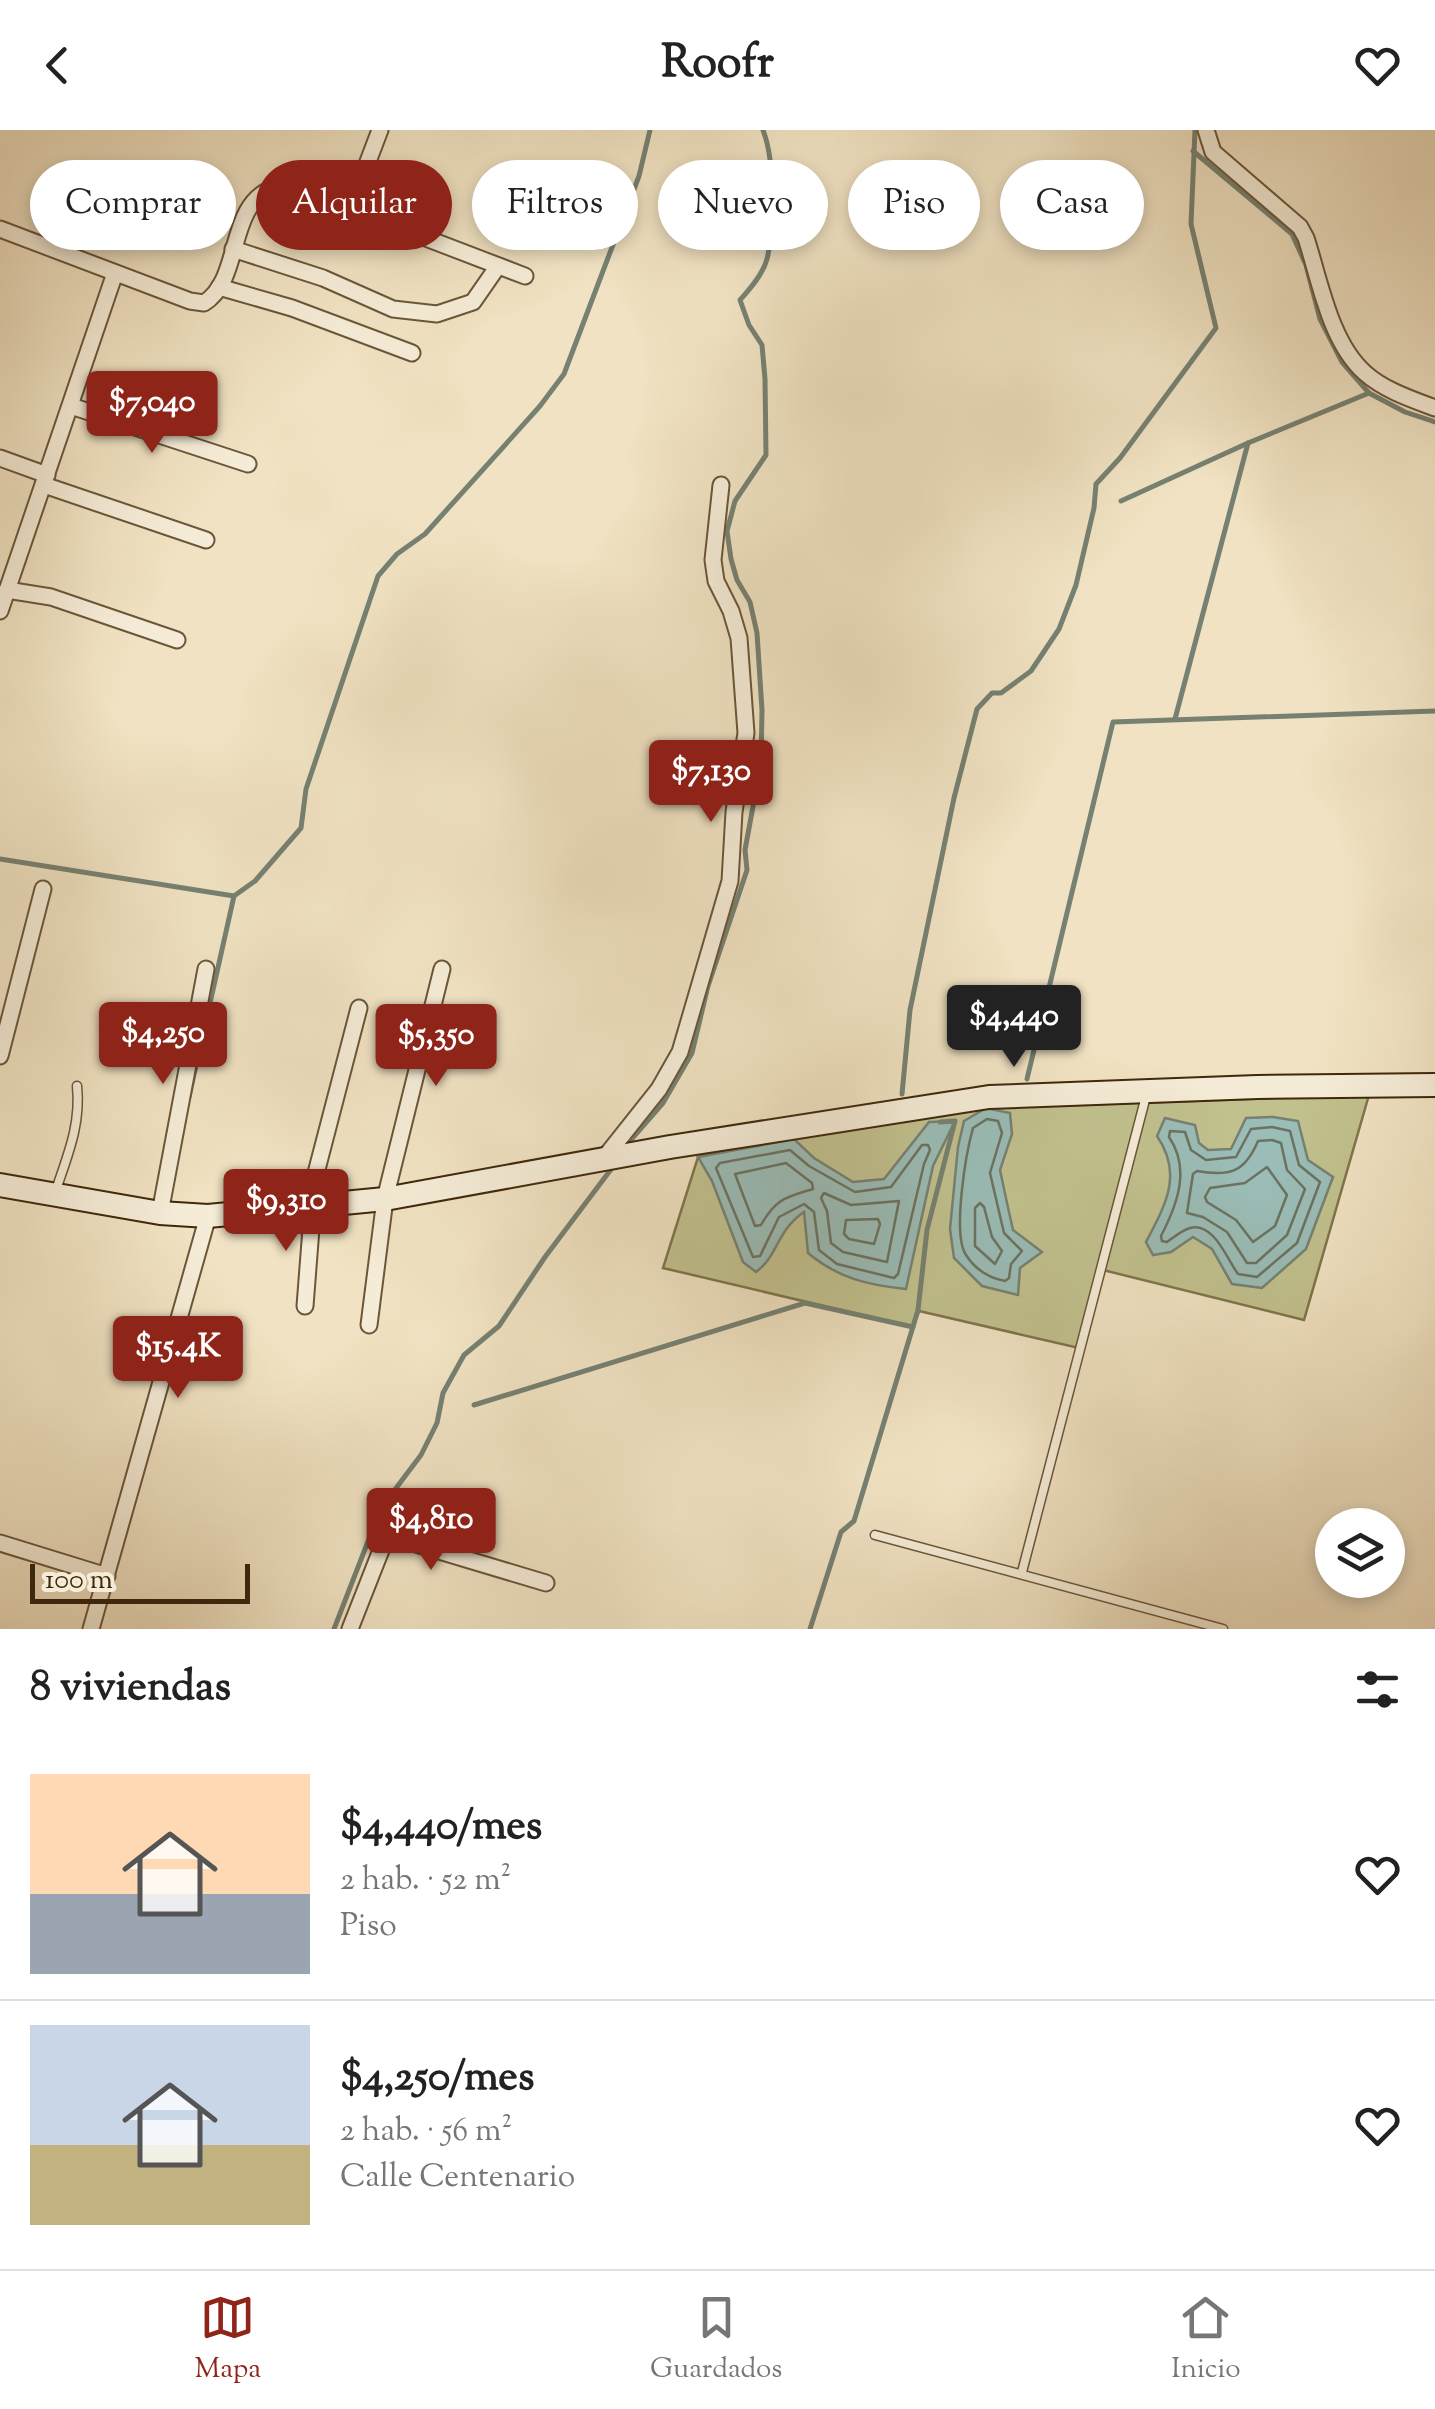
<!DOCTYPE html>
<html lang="es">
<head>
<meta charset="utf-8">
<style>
	:root { --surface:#fff; --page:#f2f2f2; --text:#222; --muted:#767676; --line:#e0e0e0; --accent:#8f2418 }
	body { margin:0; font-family:"Sorts Mill Goudy",serif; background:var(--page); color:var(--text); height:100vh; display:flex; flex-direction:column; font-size:38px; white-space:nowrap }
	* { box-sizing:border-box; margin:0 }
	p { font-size:32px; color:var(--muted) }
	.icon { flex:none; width:55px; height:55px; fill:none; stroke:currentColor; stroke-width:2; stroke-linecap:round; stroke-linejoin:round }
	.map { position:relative; height:1499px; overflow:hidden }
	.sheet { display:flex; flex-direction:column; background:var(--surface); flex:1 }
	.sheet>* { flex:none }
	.top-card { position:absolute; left:30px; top:30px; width:1375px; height:90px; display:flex; gap:20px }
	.tools { position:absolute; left:1315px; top:1378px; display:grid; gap:20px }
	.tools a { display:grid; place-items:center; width:90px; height:90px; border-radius:50%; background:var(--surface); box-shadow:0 5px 15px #0003; font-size:50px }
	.scale { position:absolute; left:30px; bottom:25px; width:220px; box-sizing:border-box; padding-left:10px; border:5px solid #3f280b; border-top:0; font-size:28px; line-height:35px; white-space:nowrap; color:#3f280b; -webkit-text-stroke:8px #f5ecd7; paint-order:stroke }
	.price { position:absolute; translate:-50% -85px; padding:0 22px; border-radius:10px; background:var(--accent); color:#fff; font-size:32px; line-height:65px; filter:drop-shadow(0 2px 5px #0008) }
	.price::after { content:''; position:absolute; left:50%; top:60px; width:30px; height:22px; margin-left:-15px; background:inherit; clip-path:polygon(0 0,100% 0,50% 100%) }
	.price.selected { background:#222; color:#fff }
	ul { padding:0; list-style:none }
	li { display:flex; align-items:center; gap:30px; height:250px; padding:0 30px }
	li+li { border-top:2px solid var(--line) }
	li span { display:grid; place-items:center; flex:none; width:280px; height:200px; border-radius:0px; color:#555 }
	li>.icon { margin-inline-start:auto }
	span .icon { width:120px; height:120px; fill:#fffc; stroke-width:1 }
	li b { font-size:42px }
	h2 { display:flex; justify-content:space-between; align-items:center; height:120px; padding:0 30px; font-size:42px }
	.chip { padding:0 35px; border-radius:45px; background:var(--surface); box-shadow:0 5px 15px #0003; font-size:35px; line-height:90px }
	.chip.selected { background:var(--accent); color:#fff }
	header { display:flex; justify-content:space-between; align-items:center; height:130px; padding:0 30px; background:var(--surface); font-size:45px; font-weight:800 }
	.tab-bar { display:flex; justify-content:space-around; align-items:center; height:140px; border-top:2px solid var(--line); background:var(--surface); font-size:28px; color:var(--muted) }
	.tab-bar a { display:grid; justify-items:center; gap:5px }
	.tab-bar .selected { color:var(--accent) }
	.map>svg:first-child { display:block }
	.green { fill:#c1c18e; stroke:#80744c; stroke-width:2.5 }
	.water { fill:#9abdb7; stroke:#768172; stroke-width:2.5 }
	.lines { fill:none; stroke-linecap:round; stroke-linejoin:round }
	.shore { stroke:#6c7261; stroke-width:2.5 }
	.stream { stroke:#768172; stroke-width:5 }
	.lane-casing { stroke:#6b5639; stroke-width:11 }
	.street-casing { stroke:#6b5639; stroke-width:19 }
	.secondary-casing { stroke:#3f280b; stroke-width:26 }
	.lane { stroke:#f5ecd7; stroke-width:8 }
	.street { stroke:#f5ecd7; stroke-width:15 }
	.secondary { stroke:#f5ecd7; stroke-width:22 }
</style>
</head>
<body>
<header><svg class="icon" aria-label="back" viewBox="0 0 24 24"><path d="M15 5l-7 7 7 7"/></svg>Roofr<svg class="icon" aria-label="heart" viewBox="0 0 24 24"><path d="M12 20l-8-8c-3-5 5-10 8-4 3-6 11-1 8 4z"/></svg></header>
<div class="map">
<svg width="1435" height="1499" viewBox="0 0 1435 1499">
	<rect width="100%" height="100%" fill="#f0e2c2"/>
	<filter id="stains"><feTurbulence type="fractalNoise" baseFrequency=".002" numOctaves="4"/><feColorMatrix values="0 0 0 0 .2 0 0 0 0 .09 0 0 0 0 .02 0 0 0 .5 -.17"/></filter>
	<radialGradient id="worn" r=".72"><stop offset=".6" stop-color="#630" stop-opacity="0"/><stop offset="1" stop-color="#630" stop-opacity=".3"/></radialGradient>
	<polygon class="green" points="1369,965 1304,1190 1099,1139 1079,1218 919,1181 913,1197 663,1138 698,1027 955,979"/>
	<g class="water">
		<polygon points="986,978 1010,983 1012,1004 1000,1040 1007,1073 1013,1100 1042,1122 1020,1138 1018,1165 982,1156 954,1128 950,1099 958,1017 964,991"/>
		<path d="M1273 987 1298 991 1308 1030 1333 1047 1306 1119 1262 1158 1232 1154 1212 1119 1193 1107 1171 1122 1153 1125 1146 1112C1166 1074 1183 1044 1157 1006L1165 988 1195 995 1199 1013 1208 1020 1231 1019 1246 988Z"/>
		<path d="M955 991 933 1036 906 1159C867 1155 838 1148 808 1123L804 1082C776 1101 779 1125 756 1142L743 1132 712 1051 698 1027 794 1009 814 1028 853 1052 884 1049 929 992Z"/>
	</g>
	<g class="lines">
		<g class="shore">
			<path d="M987 989 998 991 1002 1003 990 1043 1004 1103 1022 1121 1011 1134 1009 1148 1005 1151C989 1148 975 1139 966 1125 952 1104 966 1023 973 998Z"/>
			<path d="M1272 997 1290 1001 1299 1035 1320 1052 1297 1113 1257 1147 1238 1144C1227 1129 1214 1092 1190 1098 1182 1100 1173 1108 1167 1112L1162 1111 1161 1106C1177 1075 1191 1039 1169 1007L1170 1001 1185 1002 1191 1020 1206 1030 1236 1027 1251 999Z"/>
			<path d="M1272 1010 1281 1013 1287 1040 1305 1059 1287 1105 1256 1133H1247L1227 1102 1203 1087 1187 1083 1193 1044 1197 1041C1230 1047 1245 1042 1258 1011Z"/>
			<polygon points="928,1015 930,1020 924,1034 898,1144 894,1148 837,1134 819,1120 814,1082 804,1074 779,1087 760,1126 753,1127 716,1038 720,1033 790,1020 809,1036 855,1062 891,1057 922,1015"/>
			<path d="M786 1033 812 1053 813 1059C787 1067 776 1068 761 1095L755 1096 735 1044Z"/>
			<polygon points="1267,1037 1287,1065 1275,1096 1253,1112 1236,1090 1207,1072 1205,1067 1210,1058 1245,1053"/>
			<polygon points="824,1063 851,1075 899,1071 887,1132 843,1122 831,1113 827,1081 821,1068"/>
			<polygon points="980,1073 984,1077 992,1107 1002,1121 995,1134 975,1116 975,1078"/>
			<polygon points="878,1089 880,1094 874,1114 849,1109 844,1104 846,1090"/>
		</g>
		<g class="stream">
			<polyline points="1193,21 1292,104 1306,135 1320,189 1342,232 1369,263 1405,282 1435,292"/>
			<polyline points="1121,371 1248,313 1369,263"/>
			<polyline points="1175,589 1248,313"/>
			<polyline points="0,729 234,766"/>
			<polyline points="1027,949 1113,592 1435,581"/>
			<polyline points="902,964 910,880 954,668 977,579 992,563 1001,563 1031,541 1059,499 1076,455 1094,378 1096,354 1120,328 1216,198 1191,94 1195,0"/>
			<polyline points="189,967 234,766 255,751 301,698 306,659 378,446 397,424 425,404 540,276 564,244 639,46 650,0"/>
			<path d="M629 1012 663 973 692 923 708 856 747 740 745 720 761 633 762 580 757 503 750 472 737 450 731 429 727 401 735 371 766 325 765 249 762 215 749 195 740 170C751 158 763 144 767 129 775 97 775 31 763 0"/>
			<polyline points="474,1275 805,1173 913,1197"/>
			<polyline points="334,1499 381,1378 421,1325 437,1293 443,1263 464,1225 499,1196 545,1127 612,1038"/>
			<polyline points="810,1499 841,1402 854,1391 918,1180 927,1100 955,991 940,992"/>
		</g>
		<defs>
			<g id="lane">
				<path d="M56 1060C68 1024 81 994 77 956"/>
				<polyline points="875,1405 1223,1499"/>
				<polyline points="1022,1442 1146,966"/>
			</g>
			<g id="street">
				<path d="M1206 0 1213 22 1300 97 1306 108C1320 151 1330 212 1365 243 1384 260 1411 269 1435 278"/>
				<polyline points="350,79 380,0"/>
				<path d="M0 99 190 171 204 173C243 149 226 74 274 58L350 79 525 146"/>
				<polyline points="233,119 323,148 393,179 437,184 473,172 498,136"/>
				<polyline points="219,157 292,178 412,223"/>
				<polyline points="71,276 248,334"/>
				<polyline points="0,328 47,345"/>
				<polyline points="44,355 206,410"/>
				<polyline points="7,460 51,467 177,510"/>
				<polyline points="0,481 115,143"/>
				<polyline points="0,926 43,759"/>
				<polyline points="605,1027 659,959 680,922 730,751 734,682 746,603 739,508 731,481 716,451 713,430 721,355"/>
				<polyline points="160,1083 206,839"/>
				<polyline points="305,1176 315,1047 359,878"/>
				<polyline points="369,1195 385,1069 442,839"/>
				<polyline points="0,1413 107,1446"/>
				<polyline points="91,1499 208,1086"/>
				<polyline points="350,1499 385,1410 399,1409 546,1453"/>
			</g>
			<polyline id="secondary" points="0,1055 160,1083 208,1086 385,1069 670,1017 989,967 1257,957 1435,955"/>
		</defs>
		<use href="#lane" class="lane-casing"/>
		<use href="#street" class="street-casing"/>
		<use href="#secondary" class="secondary-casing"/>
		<use href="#lane" class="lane"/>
		<use href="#street" class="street"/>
		<use href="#secondary" class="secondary"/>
	</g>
	<rect width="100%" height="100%" filter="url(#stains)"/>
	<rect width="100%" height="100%" fill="url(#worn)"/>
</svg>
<div class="tools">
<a><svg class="icon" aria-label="layers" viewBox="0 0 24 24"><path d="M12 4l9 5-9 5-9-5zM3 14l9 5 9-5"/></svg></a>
</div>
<div class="scale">100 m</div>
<b class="price" style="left:152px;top:326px">$7,040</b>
<b class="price" style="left:711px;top:695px">$7,130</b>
<b class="price selected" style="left:1014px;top:940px">$4,440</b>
<b class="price" style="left:163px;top:957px">$4,250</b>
<b class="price" style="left:436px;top:959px">$5,350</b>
<b class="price" style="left:286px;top:1124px">$9,310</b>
<b class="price" style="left:178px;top:1271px">$15.4K</b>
<b class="price" style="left:431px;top:1443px">$4,810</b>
<div class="top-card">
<a class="chip">Comprar</a>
<a class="chip selected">Alquilar</a>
<a class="chip">Filtros</a>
<a class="chip">Nuevo</a>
<a class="chip">Piso</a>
<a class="chip">Casa</a>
</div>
</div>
<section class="sheet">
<h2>8 viviendas<svg class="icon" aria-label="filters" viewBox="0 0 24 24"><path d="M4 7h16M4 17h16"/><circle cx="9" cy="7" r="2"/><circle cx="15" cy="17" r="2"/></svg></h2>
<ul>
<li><span style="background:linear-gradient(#ffd9b3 60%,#9aa5b1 0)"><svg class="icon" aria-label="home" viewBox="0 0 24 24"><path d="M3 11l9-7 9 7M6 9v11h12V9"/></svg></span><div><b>$4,440/mes</b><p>2 hab. · 52 m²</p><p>Piso</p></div><svg class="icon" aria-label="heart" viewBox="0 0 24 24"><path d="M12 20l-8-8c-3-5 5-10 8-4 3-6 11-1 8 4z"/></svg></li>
<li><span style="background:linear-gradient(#c9d6e8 60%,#c2b280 0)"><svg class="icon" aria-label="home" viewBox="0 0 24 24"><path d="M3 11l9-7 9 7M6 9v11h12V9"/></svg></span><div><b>$4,250/mes</b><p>2 hab. · 56 m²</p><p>Calle Centenario</p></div><svg class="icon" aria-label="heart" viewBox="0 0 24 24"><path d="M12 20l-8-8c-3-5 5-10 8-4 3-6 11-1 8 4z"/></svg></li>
</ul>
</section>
<nav class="tab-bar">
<a class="selected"><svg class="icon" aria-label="map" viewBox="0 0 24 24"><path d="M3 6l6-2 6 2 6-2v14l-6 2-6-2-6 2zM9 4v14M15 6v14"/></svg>Mapa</a>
<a><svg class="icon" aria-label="saved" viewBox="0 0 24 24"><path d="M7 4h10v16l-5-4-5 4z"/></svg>Guardados</a>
<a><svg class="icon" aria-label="home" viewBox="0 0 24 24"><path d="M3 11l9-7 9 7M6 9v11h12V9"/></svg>Inicio</a>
</nav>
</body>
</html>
